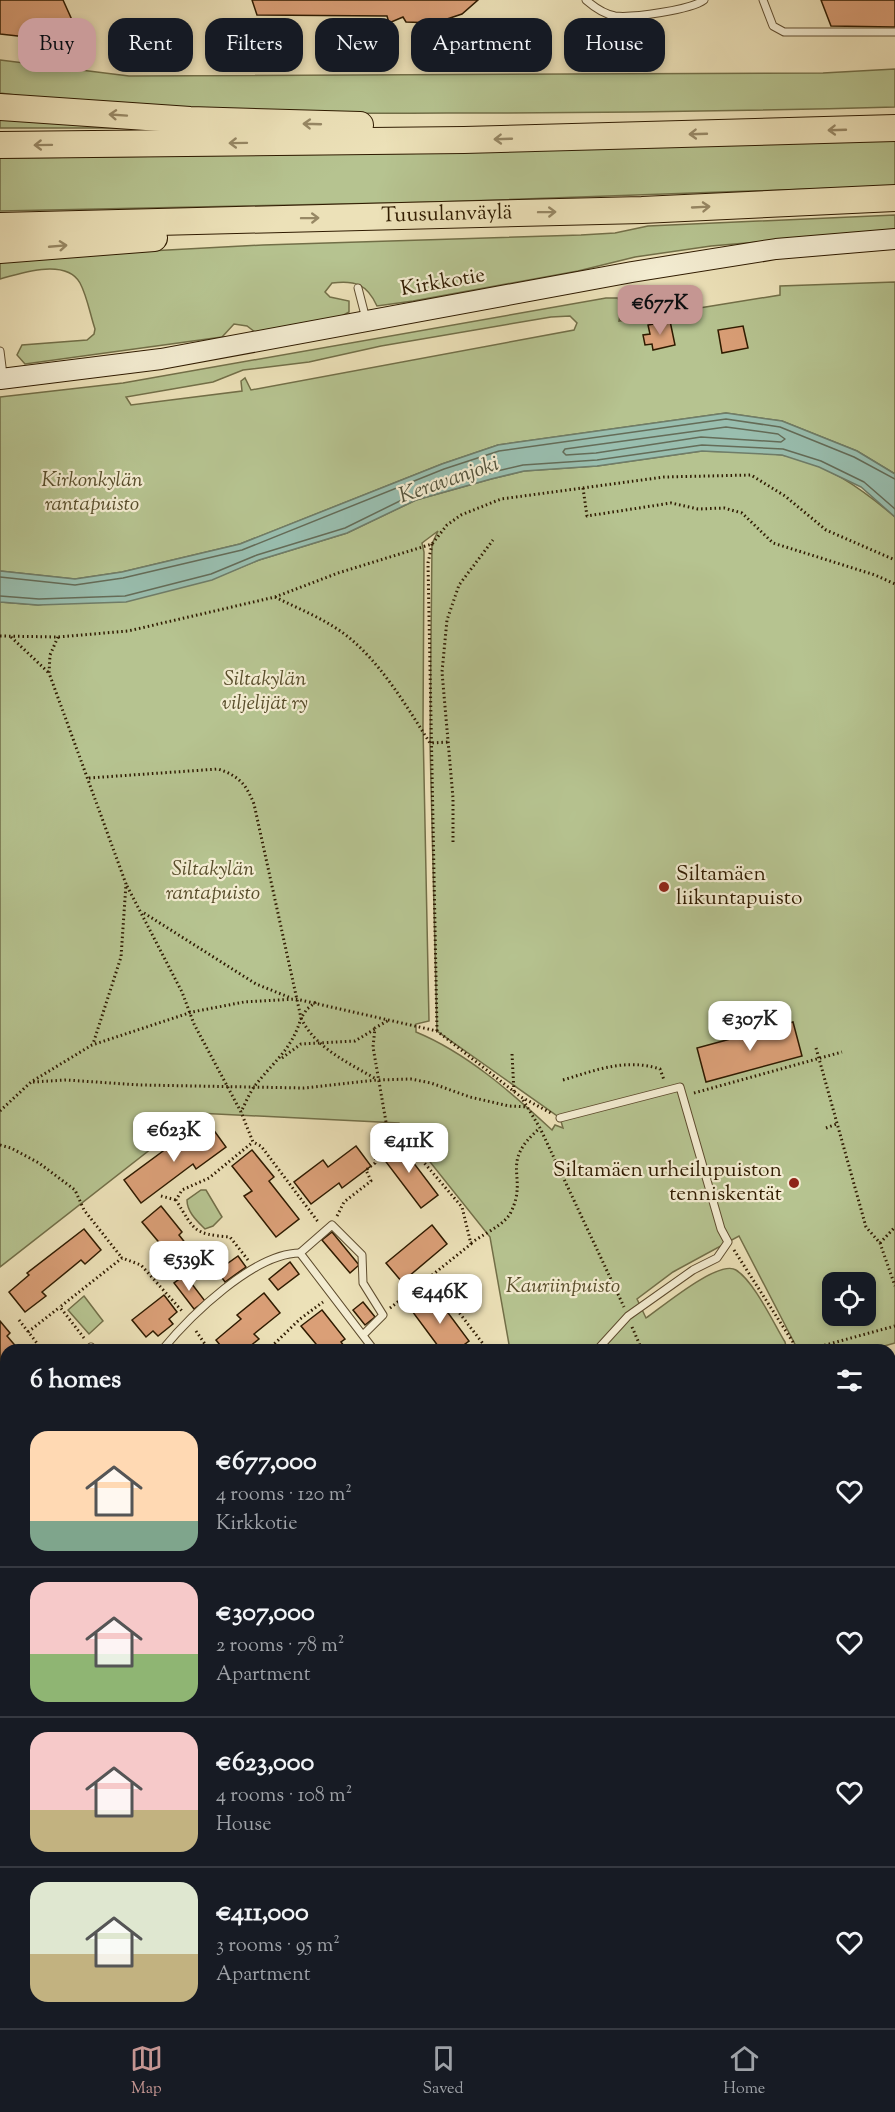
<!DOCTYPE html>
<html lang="en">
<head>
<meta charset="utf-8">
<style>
	:root { --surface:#171b24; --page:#20242c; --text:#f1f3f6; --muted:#9ea1a6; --line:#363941; --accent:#c59692 }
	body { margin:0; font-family:"Sorts Mill Goudy",serif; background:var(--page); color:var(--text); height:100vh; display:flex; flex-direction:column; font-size:22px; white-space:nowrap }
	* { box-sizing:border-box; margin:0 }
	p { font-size:20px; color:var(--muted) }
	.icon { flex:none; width:33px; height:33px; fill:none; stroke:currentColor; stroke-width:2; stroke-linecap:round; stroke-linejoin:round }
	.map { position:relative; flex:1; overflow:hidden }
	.panel { position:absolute; left:0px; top:1344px; width:896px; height:684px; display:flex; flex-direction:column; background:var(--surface); border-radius:18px 18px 0 0; box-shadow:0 3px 9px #0003 }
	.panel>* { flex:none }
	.top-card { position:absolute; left:18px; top:18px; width:860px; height:54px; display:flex; gap:12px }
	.tools { position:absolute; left:822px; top:1272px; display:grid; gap:12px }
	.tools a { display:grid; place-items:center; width:54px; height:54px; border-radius:12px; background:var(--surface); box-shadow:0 3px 9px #0003; font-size:30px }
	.price { position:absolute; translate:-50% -51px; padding:0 14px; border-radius:12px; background:#fff; color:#222; font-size:20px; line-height:39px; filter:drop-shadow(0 2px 3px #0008) }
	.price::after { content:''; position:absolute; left:50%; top:36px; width:18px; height:14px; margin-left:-9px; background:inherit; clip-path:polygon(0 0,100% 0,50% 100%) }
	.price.current { background:var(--accent); color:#111 }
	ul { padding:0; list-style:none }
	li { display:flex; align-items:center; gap:18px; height:150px; padding:0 30px }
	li+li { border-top:2px solid var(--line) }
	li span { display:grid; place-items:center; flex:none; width:168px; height:120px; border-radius:18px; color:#555 }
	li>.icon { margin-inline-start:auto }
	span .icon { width:72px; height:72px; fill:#fffc; stroke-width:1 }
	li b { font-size:26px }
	h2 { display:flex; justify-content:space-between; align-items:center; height:72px; padding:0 30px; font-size:26px }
	.tag { padding:0 21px; border-radius:18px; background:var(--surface); box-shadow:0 3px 9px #0003; font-size:21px; line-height:54px }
	.tag.current { background:var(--accent); color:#111 }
	.tab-bar { display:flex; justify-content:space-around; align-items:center; height:84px; border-top:2px solid var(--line); background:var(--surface); font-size:16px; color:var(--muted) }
	.tab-bar a { display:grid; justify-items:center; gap:3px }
	.tab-bar .current { color:var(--accent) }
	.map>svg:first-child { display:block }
	.green { fill:#b6c390; stroke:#726f48; stroke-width:1.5; fill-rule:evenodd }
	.water { fill:#99beaf; stroke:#6f7d69; stroke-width:1.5 }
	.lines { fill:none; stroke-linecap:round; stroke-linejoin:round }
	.shore { stroke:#646c58; stroke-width:1.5 }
	.building { fill:#da9f77; stroke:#2f1b00; stroke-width:1.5 }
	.lane-casing { stroke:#5e4c2e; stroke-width:9 }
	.secondary-casing { stroke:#2f1b00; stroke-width:22 }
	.highway-casing { stroke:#2f1b00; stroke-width:28 }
	.path { stroke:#2f1b00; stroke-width:3; stroke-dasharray:1.5 3; stroke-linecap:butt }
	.lane { stroke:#f3ecd1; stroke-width:7 }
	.secondary { stroke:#f3ecd1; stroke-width:20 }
	.highway { stroke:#ece1b8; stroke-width:26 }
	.oneway { stroke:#978865 }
	.poi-dot { fill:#8f2418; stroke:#f3ecd1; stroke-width:2 }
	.labels { text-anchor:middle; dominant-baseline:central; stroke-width:4.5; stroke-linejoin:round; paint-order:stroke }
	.street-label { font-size:21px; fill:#2f1b00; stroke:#f3ecd1 }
	.park-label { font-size:21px; font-style:italic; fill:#584d2b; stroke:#f3ecd1 }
	.poi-label { font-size:21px; fill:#2f1b00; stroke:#f3ecd1; text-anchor:start }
	.water-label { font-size:22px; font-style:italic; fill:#54543d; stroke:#f3ecd1 }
</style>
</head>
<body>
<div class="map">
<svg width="895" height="2028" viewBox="0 0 895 2028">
	<rect width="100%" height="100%" fill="#ece1b8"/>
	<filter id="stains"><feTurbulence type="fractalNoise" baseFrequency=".00333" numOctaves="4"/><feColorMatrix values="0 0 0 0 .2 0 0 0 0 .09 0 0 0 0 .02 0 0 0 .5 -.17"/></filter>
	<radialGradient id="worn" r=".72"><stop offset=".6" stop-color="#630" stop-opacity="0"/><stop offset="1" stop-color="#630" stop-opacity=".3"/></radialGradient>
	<g class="green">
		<path d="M0 60 129 76 823 73 895 69V107C746 111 596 113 447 113 298 114 148 114 0 93Z"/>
		<polygon points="0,117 135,128 0,128"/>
		<polygon points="895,140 895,186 435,202 0,211 0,158 441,153"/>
		<path d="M895 215V230L711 246 635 257 578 271 413 301 377 306C367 284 355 280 332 283L325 292 330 297 349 301V312L342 316 255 332 247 326 234 324 222 337 25 364 17 355 22 345 87 340 94 334 95 329C90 314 87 296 80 283 66 258 21 273 0 279V259L263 245 581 235 615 233 648 226Z"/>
		<path d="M895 282V474L857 451 782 421 726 413 498 445 442 464 240 544 122 572 75 579 0 571V397L123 383 606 298H618L621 307 619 321 780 295V286ZM570 316 577 323 574 330 251 390 245 378 241 381 242 391 131 405 126 397 213 382 243 370 309 362 381 346 551 317Z"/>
		<path d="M702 451C728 452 756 451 782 455 825 462 862 489 895 517V1343L870 1350H798L739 1236 673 1272 637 1299 646 1318C662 1307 719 1259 736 1270 754 1281 774 1324 785 1342L787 1350H510L490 1237 399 1123 197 1113 0 1267V602L38 605 212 579 259 560 347 533 416 500 491 479 524 471 597 466ZM438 531 432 544 430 743 437 1031 560 1118 563 1128 555 1125 552 1130C512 1093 467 1053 416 1032V1024L429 1021 423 726 424 552 422 543ZM832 1282H866V1316H832Z"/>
		<path d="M201 1190H206L222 1217 213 1226 205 1229C197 1221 187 1212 187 1200Z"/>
		<polygon points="84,1296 103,1321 89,1334 68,1310"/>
		<polygon points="0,1453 6,1465 6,1569 0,1564"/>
		<polygon points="890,1788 895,1796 895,1962 890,1954"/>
		<polygon points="489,2022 559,2022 563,2028 493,2028"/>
		<polygon points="640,2022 775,2022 766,2028 640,2028"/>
	</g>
	<polygon class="water" points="726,413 782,421 857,451 895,474 895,517 861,487 819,467 782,455 702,451 597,466 524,471 491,479 416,500 347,533 259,560 212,580 126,602 38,605 0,602 0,571 75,579 122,572 240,544 442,464 498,445"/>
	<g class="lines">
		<g class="shore">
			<polygon points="726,427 778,434 785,439 781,442 701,437 596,453 566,455 563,452 565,449"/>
			<polyline points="0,577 75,585 123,578 242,550 444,469 499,451 726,419 780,427 854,457 895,479"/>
			<polyline points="0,596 39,599 125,596 211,574 257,555 345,528 414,494 489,473 523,465 597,460 702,445 783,449 821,461 864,482 895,509"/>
		</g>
	</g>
	<g class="building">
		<polygon points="0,0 63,0 81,40 81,45 76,47 71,42 0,34"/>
		<polygon points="252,0 478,0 462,14 435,23 406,22 403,17 389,23 387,16 257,15"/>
		<polygon points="821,0 895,0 895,27 831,26"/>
		<polygon points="670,321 675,345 653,350 652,344 645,345 643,335 650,334 648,325"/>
		<polygon points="743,326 748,348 722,353 718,330"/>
		<polygon points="793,1022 802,1056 706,1082 697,1048"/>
		<polygon points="210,1125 226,1147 196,1169 193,1164 141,1203 124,1180 178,1140 182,1145"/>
		<polygon points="397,1141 438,1195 421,1208 380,1154"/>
		<polygon points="356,1146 371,1166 342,1188 339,1183 311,1204 294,1182 323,1160 328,1167"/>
		<polygon points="252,1150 274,1177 269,1181 299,1219 276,1237 244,1196 252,1191 232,1166"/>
		<polygon points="161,1206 182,1232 179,1235 199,1260 178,1276 157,1250 162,1246 142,1222"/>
		<polygon points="432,1225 447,1244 402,1282 386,1263"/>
		<polygon points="84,1229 101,1250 85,1264 81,1260 42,1292 46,1296 25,1312 9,1292 29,1275 27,1273"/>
		<polygon points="332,1232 359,1265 350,1273 322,1240"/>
		<polygon points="238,1256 246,1267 225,1282 217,1271"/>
		<polygon points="290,1262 299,1274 278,1290 269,1279"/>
		<polygon points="185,1275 205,1301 194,1309 174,1283"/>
		<polygon points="264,1293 280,1313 254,1334 259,1339 245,1350 224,1350 216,1340 241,1319 237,1315"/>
		<polygon points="434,1294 469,1341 457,1350 441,1350 412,1311"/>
		<polygon points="164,1295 177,1312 169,1319 173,1324 158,1336 153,1331 146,1337 132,1320"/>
		<polygon points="363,1302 375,1317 365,1325 353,1310"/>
		<polygon points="322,1310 345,1339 341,1342 347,1350 321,1350 301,1326"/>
		<polygon points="0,1321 10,1333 7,1336 19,1350 6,1350 6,1381 0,1373"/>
		<polygon points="895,1410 895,1447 890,1451 890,1414"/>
		<polygon points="890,1535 895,1542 895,1591 890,1583"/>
		<polygon points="0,1588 6,1593 6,1635 0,1643"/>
		<polygon points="890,1691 895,1698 895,1746 890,1738"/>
		<polygon points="5,1835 6,1861 0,1866 0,1839"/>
		<polygon points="0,1994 6,2002 6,2022 20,2022 25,2028 0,2028"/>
		<polygon points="80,2022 104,2022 108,2028 81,2028 78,2023"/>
		<polygon points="180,2022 206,2022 210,2028 184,2028"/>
		<polygon points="810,2022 862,2022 854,2028 802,2028"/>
	</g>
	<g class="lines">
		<defs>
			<g id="lane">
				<path d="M586 0C594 7 604 14 615 16 632 18 691 10 704 0"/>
				<polyline points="763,0 773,26 784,32 895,32"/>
				<polyline points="358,288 366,319"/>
				<polyline points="0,351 3,375"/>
				<polyline points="560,1118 680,1087 721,1229 728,1242 717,1258 693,1270 628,1316 597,1350"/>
				<polyline points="363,1335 383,1315 363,1283 362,1255 332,1225 300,1253 374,1350"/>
				<polyline points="91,1347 94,1350"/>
				<path d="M162 1350C190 1316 254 1253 300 1253"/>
			</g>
			<g id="secondary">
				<polyline points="0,379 161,359 632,272 776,249 895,239"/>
				<polyline points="0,1793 6,1798"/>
				<polyline points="242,2022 245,2028"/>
			</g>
			<g id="highway">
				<polyline points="0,107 190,120 360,125"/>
				<polyline points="0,145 464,140 895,128"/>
				<path id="s1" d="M0 226 642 210 895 198"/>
				<polyline points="0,250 154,238"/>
			</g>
		</defs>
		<use href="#lane" class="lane-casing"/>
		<use href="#secondary" class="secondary-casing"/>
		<use href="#highway" class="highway-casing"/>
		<g class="path">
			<polyline points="583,488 587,516 671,503 698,509 724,508 742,513 773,543 875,575 895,584"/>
			<polyline points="432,544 428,563 437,1031"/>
			<path d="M275 597C301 610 330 621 352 640 384 668 407 707 430 743L449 742"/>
			<polyline points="0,636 58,637 128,631 275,597 338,573 432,544 447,525 461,515 501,499 664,477 751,475 785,496 826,530 895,560"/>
			<polyline points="11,637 49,673"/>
			<polyline points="58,637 50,655 49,673 126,884 121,957 93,1044"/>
			<path d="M89 778 218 769C239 776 246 784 254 804L301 1018C292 1050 272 1063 254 1087 249 1094 245 1104 241 1112"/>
			<polyline points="453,842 453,798 442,672 447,620 459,585 493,540"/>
			<polyline points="127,886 182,992 194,1024 241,1112 253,1142 261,1146 319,1223"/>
			<polyline points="144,913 256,984 291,998"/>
			<path d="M316 1002 307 1009 301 1018C315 1048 349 1063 376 1079"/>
			<polyline points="816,1048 866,1227 880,1243 895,1286"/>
			<polyline points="512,1054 514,1092"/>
			<polyline points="282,1058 301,1044 355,1041 375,1029"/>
			<path d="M563 1080C596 1070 626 1058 660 1069L664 1080"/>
			<polyline points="33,1082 66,1080 140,1085 304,1088 377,1080 411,1079 431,1083 470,1097 509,1106 528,1107"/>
			<polyline points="694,1093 842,1052"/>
			<polyline points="523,1100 540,1128 624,1307"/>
			<polyline points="0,1111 31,1082 92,1045 192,1012 244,1002 296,999 437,1031 521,1097 551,1113"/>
			<polyline points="386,1122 373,1047 375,1028 389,1020"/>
			<polyline points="826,1128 837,1124"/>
			<polyline points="0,1145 11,1148 39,1163 75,1190 84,1210 122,1258"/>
			<polyline points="161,1196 176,1200"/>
			<polyline points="337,1216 344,1202 371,1181 366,1170 375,1163 376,1155 397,1137 403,1138 462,1207 471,1244 431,1276 484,1345"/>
			<path d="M471 1243C482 1235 506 1224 511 1212 529 1175 498 1164 540 1128"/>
			<polyline points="880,1243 895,1227"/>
			<polyline points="734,1250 798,1350"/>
			<path d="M248 1260 230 1237C193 1234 195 1231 176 1200L182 1190 209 1178 253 1142"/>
			<polyline points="390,1308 431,1276"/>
			<polyline points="19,1320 40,1347"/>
			<polyline points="632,1327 642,1350"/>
			<polyline points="196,1331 209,1350"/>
			<polyline points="28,1332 60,1307"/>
			<polyline points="84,1338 60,1307 122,1258 141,1265 182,1311"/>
			<polyline points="268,1350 300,1319 323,1302"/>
			<polyline points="807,1350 895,1326"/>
			<polyline points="890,1465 895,1461"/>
			<polyline points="890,1515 895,1522"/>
			<polyline points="890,1665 895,1661"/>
			<polyline points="890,1667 895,1675"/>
			<polyline points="0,1768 6,1773"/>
			<polyline points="890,1794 895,1793"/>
			<polyline points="890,1825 895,1824"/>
			<polyline points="0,1888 6,1881"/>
			<polyline points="0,1889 6,1893"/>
			<polyline points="890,1929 895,1930"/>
			<polyline points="0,1965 6,1983"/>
			<polyline points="890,2015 895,2012"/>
			<polyline points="33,2022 37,2028"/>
			<polyline points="116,2022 120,2028"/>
			<polyline points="155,2022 159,2028"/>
			<polyline points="268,2022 272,2028"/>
			<polyline points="390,2022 395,2022"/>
			<polyline points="863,2022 867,2028"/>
			<polyline points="57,2028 65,2022"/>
			<polyline points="293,2028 360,2022"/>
			<polyline points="739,2028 746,2022"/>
			<polyline points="872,2028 880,2022"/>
		</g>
		<use href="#lane" class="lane"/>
		<use href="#secondary" class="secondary"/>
		<use href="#highway" class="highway"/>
	</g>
	<defs><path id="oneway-shaft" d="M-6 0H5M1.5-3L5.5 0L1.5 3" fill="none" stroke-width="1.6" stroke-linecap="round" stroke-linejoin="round" transform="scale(1.5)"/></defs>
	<g class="oneway">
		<use href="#oneway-shaft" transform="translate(118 115) rotate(-176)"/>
		<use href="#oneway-shaft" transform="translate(312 124) rotate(-178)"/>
		<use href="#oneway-shaft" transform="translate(837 130) rotate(178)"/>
		<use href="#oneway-shaft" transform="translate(698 134) rotate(178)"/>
		<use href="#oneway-shaft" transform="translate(503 139) rotate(178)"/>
		<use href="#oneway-shaft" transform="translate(238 143) rotate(179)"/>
		<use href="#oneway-shaft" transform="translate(43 145) rotate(179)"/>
		<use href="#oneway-shaft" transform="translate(701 207) rotate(-3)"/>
		<use href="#oneway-shaft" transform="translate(547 212) rotate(-1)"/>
		<use href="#oneway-shaft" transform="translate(310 218) rotate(-1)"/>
		<use href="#oneway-shaft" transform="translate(58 246) rotate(-5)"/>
	</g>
	<g class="poi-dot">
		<circle cx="664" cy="887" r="6"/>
		<circle cx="794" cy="1183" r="6"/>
	</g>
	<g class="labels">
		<g class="street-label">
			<text stroke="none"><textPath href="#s1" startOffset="447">Tuusulanväylä</textPath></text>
			<text transform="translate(443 283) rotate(-10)">Kirkkotie</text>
		</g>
		<g class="park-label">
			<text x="92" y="481">Kirkonkylän<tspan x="92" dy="24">rantapuisto</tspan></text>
			<text x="265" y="680">Siltakylän<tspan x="265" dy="24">viljelijät ry</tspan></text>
			<text x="213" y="870">Siltakylän<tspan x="213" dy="24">rantapuisto</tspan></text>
			<text x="563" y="1287">Kauriinpuisto</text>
		</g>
		<g class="poi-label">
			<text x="676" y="875">Siltamäen<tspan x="676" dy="24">liikuntapuisto</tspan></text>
			<text x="782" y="1171" text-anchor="end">Siltamäen urheilupuiston<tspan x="782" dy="24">tenniskentät</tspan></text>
		</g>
		<g class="water-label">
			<text transform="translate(449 481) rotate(-19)">Keravanjoki</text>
		</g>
	</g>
	<rect width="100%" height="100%" filter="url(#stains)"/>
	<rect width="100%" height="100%" fill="url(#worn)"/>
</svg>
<div class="tools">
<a><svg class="icon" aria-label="locate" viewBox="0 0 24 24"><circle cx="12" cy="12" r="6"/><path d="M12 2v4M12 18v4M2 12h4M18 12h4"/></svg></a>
</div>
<b class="price current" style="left:660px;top:336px">€677K</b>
<b class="price" style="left:750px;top:1052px">€307K</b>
<b class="price" style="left:174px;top:1163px">€623K</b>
<b class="price" style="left:409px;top:1174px">€411K</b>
<b class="price" style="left:189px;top:1292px">€539K</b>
<b class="price" style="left:440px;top:1325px">€446K</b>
<div class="top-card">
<a class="tag current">Buy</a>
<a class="tag">Rent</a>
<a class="tag">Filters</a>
<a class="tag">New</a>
<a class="tag">Apartment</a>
<a class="tag">House</a>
</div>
<section class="panel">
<h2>6 homes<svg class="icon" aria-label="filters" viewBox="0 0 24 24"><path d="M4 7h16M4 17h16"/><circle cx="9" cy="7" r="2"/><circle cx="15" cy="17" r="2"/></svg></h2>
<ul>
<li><span style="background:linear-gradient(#ffd9b3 75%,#7fa58c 0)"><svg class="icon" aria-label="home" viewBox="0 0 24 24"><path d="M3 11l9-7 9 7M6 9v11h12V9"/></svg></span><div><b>€677,000</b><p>4 rooms · 120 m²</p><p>Kirkkotie</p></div><svg class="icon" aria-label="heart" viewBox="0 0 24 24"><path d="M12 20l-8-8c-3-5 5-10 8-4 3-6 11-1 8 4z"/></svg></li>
<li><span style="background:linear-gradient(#f6c9c9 60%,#8fb573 0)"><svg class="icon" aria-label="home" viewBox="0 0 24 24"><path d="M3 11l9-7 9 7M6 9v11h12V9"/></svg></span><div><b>€307,000</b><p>2 rooms · 78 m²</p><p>Apartment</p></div><svg class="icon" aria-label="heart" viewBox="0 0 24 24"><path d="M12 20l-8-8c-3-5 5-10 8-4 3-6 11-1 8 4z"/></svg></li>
<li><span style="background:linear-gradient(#f6c9c9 65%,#c2b280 0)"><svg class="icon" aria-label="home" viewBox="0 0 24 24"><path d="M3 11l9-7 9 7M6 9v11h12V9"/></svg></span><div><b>€623,000</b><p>4 rooms · 108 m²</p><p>House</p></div><svg class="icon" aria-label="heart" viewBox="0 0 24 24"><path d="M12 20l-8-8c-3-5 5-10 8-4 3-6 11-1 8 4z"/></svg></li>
<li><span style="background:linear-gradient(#dfe7d0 60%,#c2b280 0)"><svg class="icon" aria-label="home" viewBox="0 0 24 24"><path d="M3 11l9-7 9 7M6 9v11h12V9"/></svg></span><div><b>€411,000</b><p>3 rooms · 95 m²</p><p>Apartment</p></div><svg class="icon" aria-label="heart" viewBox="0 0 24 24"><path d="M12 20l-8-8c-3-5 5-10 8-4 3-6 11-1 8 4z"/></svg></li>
</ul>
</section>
</div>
<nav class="tab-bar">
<a class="current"><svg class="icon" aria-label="map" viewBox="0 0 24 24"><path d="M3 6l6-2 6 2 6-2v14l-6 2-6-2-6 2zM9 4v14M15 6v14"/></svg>Map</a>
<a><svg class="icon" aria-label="saved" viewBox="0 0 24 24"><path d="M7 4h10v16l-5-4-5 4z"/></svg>Saved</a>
<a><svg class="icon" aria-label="home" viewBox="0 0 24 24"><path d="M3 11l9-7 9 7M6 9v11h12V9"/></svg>Home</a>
</nav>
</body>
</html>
